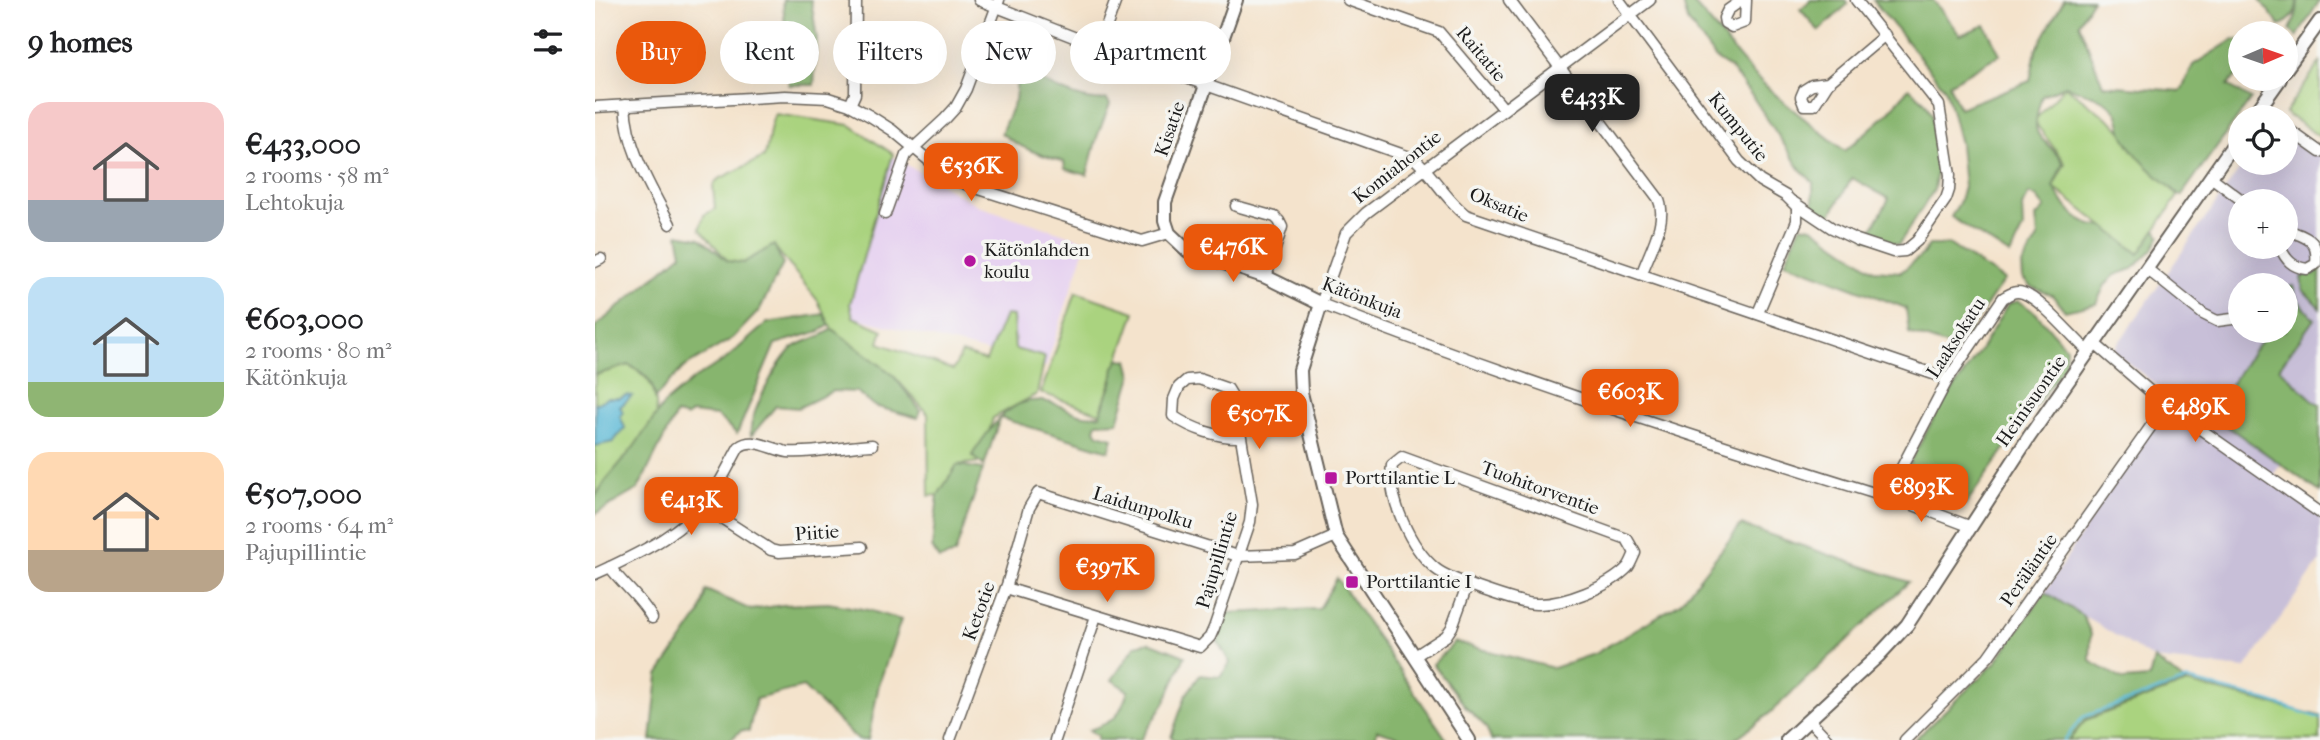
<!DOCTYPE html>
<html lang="en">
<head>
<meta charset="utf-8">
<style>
	:root { --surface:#fff; --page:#f2f2f2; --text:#202124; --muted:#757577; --accent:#ea580c }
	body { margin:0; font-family:"IM FELL French Canon",serif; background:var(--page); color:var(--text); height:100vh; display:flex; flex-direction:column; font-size:26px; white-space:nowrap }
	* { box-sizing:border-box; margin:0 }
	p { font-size:23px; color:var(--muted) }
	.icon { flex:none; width:38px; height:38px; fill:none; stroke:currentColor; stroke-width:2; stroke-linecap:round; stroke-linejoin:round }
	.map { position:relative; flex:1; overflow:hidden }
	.sheet { display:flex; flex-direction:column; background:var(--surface); width:595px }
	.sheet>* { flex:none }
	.banner { position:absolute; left:21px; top:21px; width:665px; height:63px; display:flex; gap:14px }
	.needle { width:46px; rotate:88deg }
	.buttons { position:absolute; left:1633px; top:21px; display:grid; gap:14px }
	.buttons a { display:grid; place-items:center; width:70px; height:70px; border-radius:50%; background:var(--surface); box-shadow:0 7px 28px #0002; font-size:35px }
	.price { position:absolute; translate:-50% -60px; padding:0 16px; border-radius:14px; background:var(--accent); color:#fff; font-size:23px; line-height:46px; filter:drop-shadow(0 2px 4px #0008) }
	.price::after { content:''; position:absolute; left:50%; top:42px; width:21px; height:16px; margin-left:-10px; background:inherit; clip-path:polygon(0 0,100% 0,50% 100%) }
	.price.current { background:#222; color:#fff }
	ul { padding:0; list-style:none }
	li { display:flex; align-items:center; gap:21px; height:175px; padding:0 28px }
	li span { display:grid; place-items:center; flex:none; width:196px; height:140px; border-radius:21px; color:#555 }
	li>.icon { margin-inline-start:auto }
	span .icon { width:84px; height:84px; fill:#fffc; stroke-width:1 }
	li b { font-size:30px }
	h2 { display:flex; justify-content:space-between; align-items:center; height:84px; padding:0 28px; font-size:30px }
	.pill { padding:0 24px; border-radius:32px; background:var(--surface); box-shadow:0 7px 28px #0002; font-size:24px; line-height:63px }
	.pill.current { background:var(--accent); color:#fff }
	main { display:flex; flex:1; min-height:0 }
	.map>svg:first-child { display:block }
	.built { fill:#e6d2f0 }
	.industrial { fill:#c8bfd8; fill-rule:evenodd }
	.green { fill:#aad37f; stroke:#63784e; stroke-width:2 }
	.forest { fill:#87b56e; stroke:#526845; stroke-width:2 }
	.water { fill:#58b8d6; stroke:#3a6a79; stroke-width:2 }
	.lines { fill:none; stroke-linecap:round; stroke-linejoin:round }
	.stream { stroke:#58b8d6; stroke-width:2.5 }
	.minor-casing { stroke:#68625a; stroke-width:13 }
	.tertiary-casing { stroke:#68625a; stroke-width:16 }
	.minor { stroke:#fff; stroke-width:10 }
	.tertiary { stroke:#fff; stroke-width:12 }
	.poi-dot { fill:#b5179e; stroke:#f6f6f2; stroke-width:2.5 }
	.labels { text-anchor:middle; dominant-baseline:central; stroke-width:7; stroke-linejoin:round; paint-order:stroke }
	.street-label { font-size:19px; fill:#1c1c1c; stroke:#f6f6f2 }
	.poi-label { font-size:19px; fill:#1c1c1c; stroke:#f6f6f2; text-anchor:start }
</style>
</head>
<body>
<main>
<section class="sheet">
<h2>9 homes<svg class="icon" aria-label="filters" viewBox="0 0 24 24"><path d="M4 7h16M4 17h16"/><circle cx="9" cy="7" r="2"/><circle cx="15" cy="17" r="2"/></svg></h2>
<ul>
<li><span style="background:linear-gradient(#f6c9c9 70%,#9aa5b1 0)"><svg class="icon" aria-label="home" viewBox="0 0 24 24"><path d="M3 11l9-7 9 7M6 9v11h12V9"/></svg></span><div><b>€433,000</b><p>2 rooms · 58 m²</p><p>Lehtokuja</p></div></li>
<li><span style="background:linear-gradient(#bfe0f5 75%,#8fb573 0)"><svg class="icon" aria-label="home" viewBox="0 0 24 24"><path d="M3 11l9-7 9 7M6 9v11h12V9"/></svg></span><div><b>€603,000</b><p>2 rooms · 80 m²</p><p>Kätönkuja</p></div></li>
<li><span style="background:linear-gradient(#ffd9b3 70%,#b9a48a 0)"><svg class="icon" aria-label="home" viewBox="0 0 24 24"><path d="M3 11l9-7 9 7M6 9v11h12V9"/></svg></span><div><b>€507,000</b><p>2 rooms · 64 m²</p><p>Pajupillintie</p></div></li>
</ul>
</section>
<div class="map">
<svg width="1725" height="740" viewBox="0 0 1725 740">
	<rect width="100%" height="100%" fill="#f6f6f2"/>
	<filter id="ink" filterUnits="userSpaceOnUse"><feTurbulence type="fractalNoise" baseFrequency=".0143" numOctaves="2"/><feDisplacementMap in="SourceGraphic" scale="14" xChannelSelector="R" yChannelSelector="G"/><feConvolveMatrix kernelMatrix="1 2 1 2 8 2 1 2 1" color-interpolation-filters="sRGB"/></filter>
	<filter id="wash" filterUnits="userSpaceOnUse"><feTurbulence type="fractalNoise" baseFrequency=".00686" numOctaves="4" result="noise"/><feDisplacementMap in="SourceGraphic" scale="28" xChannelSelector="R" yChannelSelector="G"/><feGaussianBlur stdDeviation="1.57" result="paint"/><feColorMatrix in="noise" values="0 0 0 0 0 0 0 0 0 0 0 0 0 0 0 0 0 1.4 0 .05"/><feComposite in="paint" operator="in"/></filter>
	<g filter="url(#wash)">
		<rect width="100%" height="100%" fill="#f4e3cc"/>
		<polygon class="built" points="298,157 386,207 492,241 451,367 258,317 255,304 274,226"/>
		<path class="industrial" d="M1691 128 1725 150V409L1678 475 1725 509V561L1650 669 1559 659 1450 592 1574 395 1518 351 1649 163H1690ZM1645 201H1690V247H1645ZM1645 285H1690V331H1645Z"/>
		<g class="green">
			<polygon points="1725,62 1725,137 1690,113"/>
			<polygon points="1470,86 1519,123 1583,196 1544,254 1458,187 1470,163 1439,121"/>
			<path d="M180 114 255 125 298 154 255 304 258 317 288 330 284 343 358 370 367 353 391 361 410 315 418 316 420 349 450 357 442 394 398 418 385 462 362 465 343 495 334 496 333 414 297 374 237 329 223 301 179 246 148 263 133 261 105 229 109 215 120 209 118 186 122 180 169 157C175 143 173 127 180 114Z"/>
			<polygon points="481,292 540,312 505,413 446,393"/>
			<path d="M34 365C63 381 61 396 62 427L0 495V375Z"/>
			<polygon points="1592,683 1725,716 1725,740 1474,740 1491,720"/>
		</g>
		<g class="forest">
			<polygon points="188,0 216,0 222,39 219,85 194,85"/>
			<path d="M1087 0H1095C1117 22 1134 47 1155 70 1183 100 1218 125 1250 151L1293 113 1314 88 1330 102 1337 115 1342 172 1339 190 1304 244 1270 238 1280 224 1294 199 1257 178 1235 216 1218 206V182L1206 170 1157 96 1135 68 1121 59 1093 21Z"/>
			<polygon points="1216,0 1250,0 1253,4 1224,31 1205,9"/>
			<path d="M1278 0H1338L1365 35 1390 25 1405 54 1354 84 1364 108 1435 81 1441 50 1469 0H1497L1484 23 1508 85 1586 91 1598 65 1639 39 1645 40V72L1633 85 1656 99 1586 196C1566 179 1541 160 1529 136 1524 126 1526 113 1516 106 1503 96 1485 91 1470 86L1447 96C1432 143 1447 131 1468 163L1458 187 1472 208 1483 218 1496 225 1510 227 1544 254 1561 229 1565 236 1558 249 1538 269 1520 275 1510 285 1501 304 1470 311 1457 295 1436 287 1428 279 1427 265 1443 238 1441 217 1450 208 1441 197 1434 194 1427 207 1428 228 1415 255 1356 217 1364 203 1369 187 1365 144 1351 90Z"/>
			<path d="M1665 0H1702C1702 13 1697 20 1685 26Z"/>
			<polygon points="1703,0 1725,0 1702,37 1695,30 1702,13"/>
			<path d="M427 70C445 81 491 106 511 99L515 104 502 137 492 175 470 169 469 162C446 155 424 148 406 133L420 100 422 80Z"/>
			<polygon points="1206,225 1217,227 1279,270 1306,272 1328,254 1334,245 1355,245 1409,280 1362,349 1314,333 1311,308 1190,262"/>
			<path d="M83 234 105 238 133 261 148 263 179 245 188 264 164 311 138 338 88 368 60 398C58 380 49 373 34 365L0 375V327L87 254Z"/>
			<polygon points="1725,267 1725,308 1708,290 1706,277 1720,274"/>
			<polygon points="1698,286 1702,299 1719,319 1684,368 1719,401 1725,404 1725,492 1615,414 1659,350 1675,331 1690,331 1691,313 1693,310 1690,295 1694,287"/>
			<polygon points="1423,301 1441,313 1471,348 1470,365 1370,505 1309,492 1316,460 1340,416 1384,352 1413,304"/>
			<polygon points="229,314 235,325 225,331 180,344 142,434 122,416 96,413 92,417 81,414 43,489 0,514 0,498 10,481 38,448 69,404 100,378 131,359 172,323"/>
			<path d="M237 329 297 374 325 410 323 418 279 406 262 392 238 391 203 408 181 406 156 436C152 418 183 359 198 348 210 339 225 339 237 329Z"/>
			<path d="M525 359 533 360 537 375 523 422 502 423 500 429 503 434 518 438 514 451 405 418 389 466 377 455C394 430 416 392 453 402 474 407 480 418 505 415L517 383 519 367Z"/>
			<polygon points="362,465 388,469 360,554 344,559 337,547 343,495"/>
			<polygon points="1146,525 1314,582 1175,713 1139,740 896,740 891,727 871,707 838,664 860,642 958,668 999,654 1085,603"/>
			<polygon points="742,578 852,740 815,740 782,730 780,740 581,740 576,737 591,695 605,675 625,677 635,663 623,642 631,613 724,609"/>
			<polygon points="111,590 156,610 187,605 233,603 273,610 306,620 284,684 273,740 263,740 208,687 161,699 154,731 147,730 135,740 56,740 63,675 105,614"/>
			<polygon points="1450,592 1488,616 1496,634 1495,661 1529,680 1554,678 1559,659 1592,683 1491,719 1474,740 1319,740 1400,663"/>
			<path d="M554 642 590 656 570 702 545 740H502L503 736 494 730C521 721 524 717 533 691L517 680 541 645Z"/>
		</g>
		<polygon class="water" points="31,395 37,396 25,407 28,412 25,416 30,428 18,442 0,446 0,404 12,398 25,398"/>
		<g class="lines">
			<polyline class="stream" points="1469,740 1488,717 1592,680 1673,701 1725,718"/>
		</g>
	</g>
	<g filter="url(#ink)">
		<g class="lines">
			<defs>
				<g id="minor">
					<path d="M384 0 504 47 820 159C839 176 851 200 871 215L1353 379"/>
					<polyline points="753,0 844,32 909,109"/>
					<path d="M914 0 1063 198C1074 220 1054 252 1047 273"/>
					<polyline points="1024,0 1144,161 1165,181 1191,196 1202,207 1202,221 1163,313"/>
					<path d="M1055 0 771 213 751 233 726 304C908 375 1095 436 1282 494H1289L1374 526"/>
					<polyline points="1147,0 1133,10 1129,18 1130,23 1137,27 1150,22 1151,0"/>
					<polyline points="504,47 521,0"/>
					<polyline points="1233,83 1219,105 1209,105 1206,97 1209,90 1217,85 1233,83 1290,35"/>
					<path d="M30 105C32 149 55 186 75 224"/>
					<polyline points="255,105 260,94 261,0"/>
					<polyline points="0,107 190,96 233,98 255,105 275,116 297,130 355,178 378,187 547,241 574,233"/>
					<polyline points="1664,108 1678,117"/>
					<polyline points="1690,127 1725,152"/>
					<polyline points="1616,177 1648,201"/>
					<polyline points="1198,202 1237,228 1262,240 1298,252 1310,251 1322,241 1351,199 1354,190 1355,175 1344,105 1261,0"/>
					<polyline points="641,206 680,217 684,221 687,227 671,277"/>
					<polyline points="290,214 311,155 350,119 361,107 371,89 404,0"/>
					<path d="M1685 247C1691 260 1697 267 1712 269L1721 264C1724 238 1711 238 1690 229"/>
					<polyline points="0,262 6,259"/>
					<polyline points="1552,269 1608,314 1622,321 1645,318"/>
					<polyline points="1500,344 1571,405 1725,513"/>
					<path d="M807 457 1032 539 1040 553C1038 557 1036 563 1033 567 1014 587 968 605 941 604 925 604 853 579 841 569 816 549 792 497 797 465Z"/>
					<path d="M1289 494 1298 484 1353 379 1408 298C1415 294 1420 290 1428 293 1446 299 1478 338 1494 352"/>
					<polyline points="108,506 176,550 184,552 267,547"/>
					<path d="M15 567C28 585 46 598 57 618"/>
					<path d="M0 574C45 553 92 532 120 490 129 476 136 461 144 447 158 436 177 450 193 452 220 454 249 446 277 445"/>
					<path d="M411 588 605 647 615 637 619 628 655 522 657 504 646 437C624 438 597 429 578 416L579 399 584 387 592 380 604 379 633 389 636 394 646 437"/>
					<polyline points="820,656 851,636 857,627 873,583"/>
					<polyline points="1214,720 1233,740"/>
					<polyline points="355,740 412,585 434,508 443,493 643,556 700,554 741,536"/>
					<polyline points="460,740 501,616"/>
					<polyline points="1310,740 1393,657 1571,405"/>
				</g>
				<g id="tertiary">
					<polyline points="641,0 570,202 570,221 574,233 593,251 671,277 726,304 705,370 706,393 741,536 874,740"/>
					<polyline points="1690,70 1725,21"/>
					<polyline points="1658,117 1685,79"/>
					<polyline points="1192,740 1284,655 1312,625 1434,437 1645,135"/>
				</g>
			</defs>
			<use href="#minor" class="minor-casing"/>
			<use href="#tertiary" class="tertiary-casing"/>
			<use href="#minor" class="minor"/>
			<use href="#tertiary" class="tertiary"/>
		</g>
	</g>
	<g class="poi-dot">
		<circle cx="375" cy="261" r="7"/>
		<rect x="729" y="471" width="14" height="14" rx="3.5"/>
		<rect x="750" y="575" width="14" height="14" rx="3.5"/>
	</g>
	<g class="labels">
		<g class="street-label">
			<text transform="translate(886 54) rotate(50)">Raitatie</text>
			<text transform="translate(1143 127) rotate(51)">Kumputie</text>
			<text transform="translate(575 129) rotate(-71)">Kisatie</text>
			<text transform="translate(802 167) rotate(-38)">Komiahontie</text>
			<text transform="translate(904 205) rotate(23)">Oksatie</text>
			<text transform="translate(767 298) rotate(21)">Kätönkuja</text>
			<text transform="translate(1361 338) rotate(-57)">Laaksokatu</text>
			<text transform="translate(1436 401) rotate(-55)">Heinisuontie</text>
			<text transform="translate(945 488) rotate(20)">Tuohitorventie</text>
			<text transform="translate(548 508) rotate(17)">Laidunpolku</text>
			<text transform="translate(222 533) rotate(-4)">Piitie</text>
			<text transform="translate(622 560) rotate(-73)">Pajupillintie</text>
			<text transform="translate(1434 570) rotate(-55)">Peräläntie</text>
			<text transform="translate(384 611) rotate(-70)">Ketotie</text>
		</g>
		<g class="poi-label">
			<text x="389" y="250">Kätönlahden<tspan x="389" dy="22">koulu</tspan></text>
			<text x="750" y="478">Porttilantie L</text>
			<text x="771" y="582">Porttilantie I</text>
		</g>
	</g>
</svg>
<div class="buttons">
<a><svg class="needle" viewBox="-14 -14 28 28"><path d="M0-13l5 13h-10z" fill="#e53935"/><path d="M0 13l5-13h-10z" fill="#757577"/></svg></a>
<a><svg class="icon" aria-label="locate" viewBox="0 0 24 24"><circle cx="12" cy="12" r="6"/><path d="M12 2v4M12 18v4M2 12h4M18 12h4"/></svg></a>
<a>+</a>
<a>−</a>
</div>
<b class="price current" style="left:997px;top:134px">€433K</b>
<b class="price" style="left:376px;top:203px">€536K</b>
<b class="price" style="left:638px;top:284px">€476K</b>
<b class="price" style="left:1035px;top:429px">€603K</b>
<b class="price" style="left:1600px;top:444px">€489K</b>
<b class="price" style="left:664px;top:451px">€507K</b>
<b class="price" style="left:1326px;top:524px">€893K</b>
<b class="price" style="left:96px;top:537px">€413K</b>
<b class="price" style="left:512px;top:604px">€397K</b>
<div class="banner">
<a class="pill current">Buy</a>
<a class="pill">Rent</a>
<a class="pill">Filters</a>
<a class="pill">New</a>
<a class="pill">Apartment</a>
</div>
</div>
</main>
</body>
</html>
